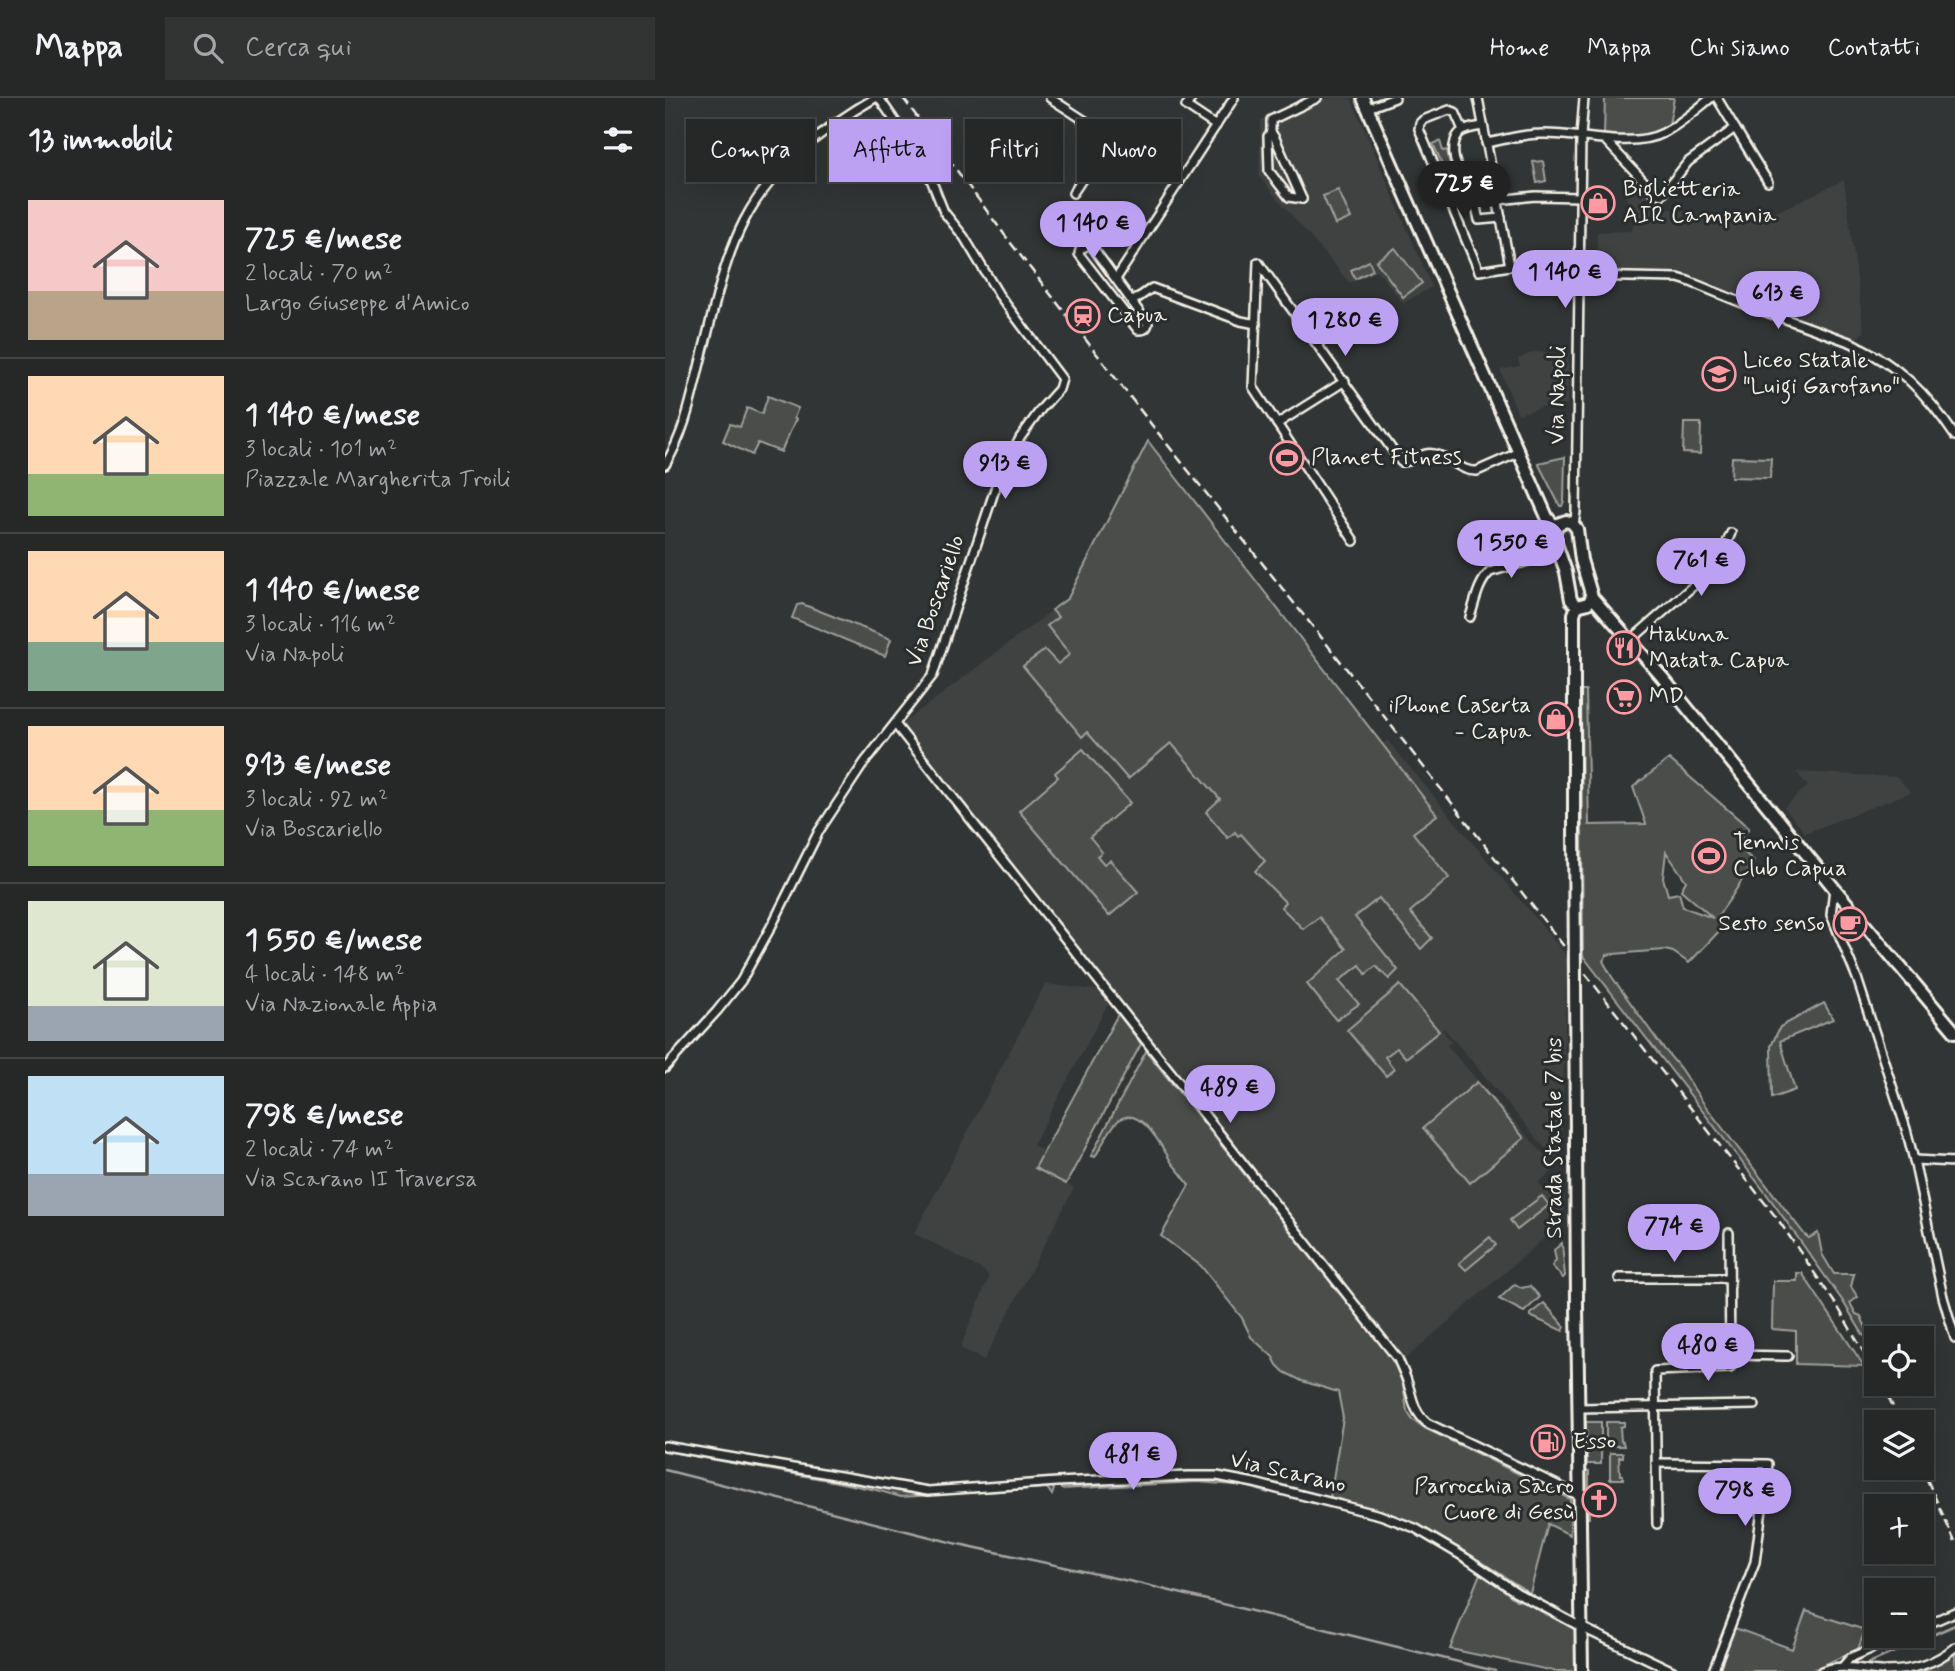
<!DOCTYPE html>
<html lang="it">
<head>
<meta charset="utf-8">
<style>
	:root { --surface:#262828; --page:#323434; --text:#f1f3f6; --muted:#a4a6a8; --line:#424445; --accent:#bca0f2 }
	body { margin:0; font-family:Mynerve,sans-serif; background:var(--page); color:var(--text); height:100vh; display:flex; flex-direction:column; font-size:26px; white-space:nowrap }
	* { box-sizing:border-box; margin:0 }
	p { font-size:23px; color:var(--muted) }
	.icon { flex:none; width:38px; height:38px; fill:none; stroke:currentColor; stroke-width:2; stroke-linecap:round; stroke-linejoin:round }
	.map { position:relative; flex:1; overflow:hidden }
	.side { display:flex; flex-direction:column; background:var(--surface); width:665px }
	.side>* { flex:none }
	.hud { position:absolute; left:21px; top:21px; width:665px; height:63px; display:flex; gap:14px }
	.controls { position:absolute; left:1199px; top:1228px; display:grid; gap:14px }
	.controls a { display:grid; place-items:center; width:70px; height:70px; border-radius:0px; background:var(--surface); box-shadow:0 7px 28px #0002,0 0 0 2px var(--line); font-size:35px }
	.price { position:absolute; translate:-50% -60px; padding:0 16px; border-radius:24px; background:var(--accent); color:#111; font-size:23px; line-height:46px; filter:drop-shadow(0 2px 4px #0008) }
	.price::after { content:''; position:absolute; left:50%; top:42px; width:21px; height:16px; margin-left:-10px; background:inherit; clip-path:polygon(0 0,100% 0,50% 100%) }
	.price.on { background:#222; color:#fff }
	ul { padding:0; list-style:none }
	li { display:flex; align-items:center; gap:21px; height:175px; padding:0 28px }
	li+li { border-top:2px solid var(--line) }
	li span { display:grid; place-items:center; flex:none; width:196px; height:140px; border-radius:0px; color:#555 }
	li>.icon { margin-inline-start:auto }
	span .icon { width:84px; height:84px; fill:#fffc; stroke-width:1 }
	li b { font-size:30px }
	h2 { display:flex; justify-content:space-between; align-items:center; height:84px; padding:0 28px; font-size:30px }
	.pill { padding:0 24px; border-radius:0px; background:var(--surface); box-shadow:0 7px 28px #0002,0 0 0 2px var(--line); font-size:24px; line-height:63px }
	.pill.on { background:var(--accent); color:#111 }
	header { display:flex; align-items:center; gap:42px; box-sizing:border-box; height:98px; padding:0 35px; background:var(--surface); border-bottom:2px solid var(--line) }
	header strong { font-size:33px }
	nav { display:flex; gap:38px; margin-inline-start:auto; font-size:24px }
	.search { width:490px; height:63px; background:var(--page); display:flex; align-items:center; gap:18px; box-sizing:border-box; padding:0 24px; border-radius:0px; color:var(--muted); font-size:26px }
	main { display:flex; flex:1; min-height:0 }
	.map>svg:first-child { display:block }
	.built { fill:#404242 }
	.green { fill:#4b4d4c; stroke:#a09f9a; stroke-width:2; fill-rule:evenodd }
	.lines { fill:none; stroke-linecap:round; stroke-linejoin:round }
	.stream { stroke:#a6a5a0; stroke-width:2.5 }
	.minor-casing { stroke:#f4f1e8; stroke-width:12 }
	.primary-casing { stroke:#f4f1e8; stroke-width:16 }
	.minor { stroke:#2a2d2e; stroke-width:7 }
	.primary { stroke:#2a2d2e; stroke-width:10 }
	.rail { stroke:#f4f1e8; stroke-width:2.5; stroke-dasharray:10 5; stroke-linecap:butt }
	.primary-bridge-casing { stroke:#f4f1e8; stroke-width:16; stroke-linecap:butt }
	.primary-bridge { stroke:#2a2d2e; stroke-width:10 }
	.labels { text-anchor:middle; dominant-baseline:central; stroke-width:6; stroke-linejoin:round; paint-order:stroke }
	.poi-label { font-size:23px; fill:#f4f1e8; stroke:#2a2d2e; text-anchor:start }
	.street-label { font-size:23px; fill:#f4f1e8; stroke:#2a2d2e }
</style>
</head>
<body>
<header>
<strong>Mappa</strong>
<div class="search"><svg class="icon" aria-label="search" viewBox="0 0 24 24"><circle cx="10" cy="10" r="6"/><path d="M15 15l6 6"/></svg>Cerca qui</div>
<nav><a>Home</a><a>Mappa</a><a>Chi siamo</a><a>Contatti</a></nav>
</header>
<main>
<section class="side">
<h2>13 immobili<svg class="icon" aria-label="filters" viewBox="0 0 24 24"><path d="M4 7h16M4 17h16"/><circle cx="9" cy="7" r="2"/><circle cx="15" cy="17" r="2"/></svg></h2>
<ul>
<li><span style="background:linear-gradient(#f6c9c9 65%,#b9a48a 0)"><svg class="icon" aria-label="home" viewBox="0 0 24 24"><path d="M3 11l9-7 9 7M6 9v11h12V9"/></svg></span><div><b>725 €/mese</b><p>2 locali · 70 m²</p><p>Largo Giuseppe d'Amico</p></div></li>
<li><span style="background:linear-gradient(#ffd9b3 70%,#8fb573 0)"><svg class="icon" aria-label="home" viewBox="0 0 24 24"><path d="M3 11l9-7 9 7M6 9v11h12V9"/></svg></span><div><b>1 140 €/mese</b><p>3 locali · 101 m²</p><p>Piazzale Margherita Troili</p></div></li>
<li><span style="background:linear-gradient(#ffd9b3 65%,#7fa58c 0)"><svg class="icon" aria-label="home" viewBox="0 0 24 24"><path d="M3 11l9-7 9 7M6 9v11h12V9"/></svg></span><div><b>1 140 €/mese</b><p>3 locali · 116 m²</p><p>Via Napoli</p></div></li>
<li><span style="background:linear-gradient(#ffd9b3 60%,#8fb573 0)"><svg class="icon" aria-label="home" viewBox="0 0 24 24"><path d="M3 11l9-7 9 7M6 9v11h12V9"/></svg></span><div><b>913 €/mese</b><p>3 locali · 92 m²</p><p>Via Boscariello</p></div></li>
<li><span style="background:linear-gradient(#dfe7d0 75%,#9aa5b1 0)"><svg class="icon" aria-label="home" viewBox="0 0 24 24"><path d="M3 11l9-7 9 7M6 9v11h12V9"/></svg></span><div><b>1 550 €/mese</b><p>4 locali · 148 m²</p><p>Via Nazionale Appia</p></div></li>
<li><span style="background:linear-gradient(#bfe0f5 70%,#9aa5b1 0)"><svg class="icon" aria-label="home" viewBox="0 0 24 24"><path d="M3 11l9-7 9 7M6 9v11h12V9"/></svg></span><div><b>798 €/mese</b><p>2 locali · 74 m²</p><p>Via Scarano II Traversa</p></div></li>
</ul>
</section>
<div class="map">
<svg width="1290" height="1573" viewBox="0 0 1290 1573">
	<rect width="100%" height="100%" fill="#323535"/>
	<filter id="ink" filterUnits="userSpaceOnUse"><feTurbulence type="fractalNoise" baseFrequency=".0143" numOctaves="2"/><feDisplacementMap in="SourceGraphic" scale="14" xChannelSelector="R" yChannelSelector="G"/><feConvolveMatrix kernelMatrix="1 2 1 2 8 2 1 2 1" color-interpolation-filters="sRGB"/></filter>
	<g filter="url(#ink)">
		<g class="built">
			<polygon points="643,0 686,0 767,189 738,205 712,172 685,185 594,79 596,22"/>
			<polygon points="1179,82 1199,234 1191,241 1052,190 1052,187 1018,175 932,173 932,134 967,133 970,122 959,95 969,85 998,110 1090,124"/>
			<polygon points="869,254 904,256 902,307 884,307 853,316 835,272 855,268 853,261"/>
			<polygon points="483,343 717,646 722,642 902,858 896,1069 779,930 777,932 786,944 782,948 891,1070 873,1085 886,1097 900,1097 898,1124 738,1263 236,627 403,500"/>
			<polygon points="1131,674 1232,679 1246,694 1140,735 1119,709 1143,688"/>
			<polygon points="380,886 432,892 443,906 368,1047 379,1053 370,1070 409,1090 319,1262 295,1250 324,1179 319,1173 280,1151 249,1136"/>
		</g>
		<g class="green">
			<polygon points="940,0 1009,0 1003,32 985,39 939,37"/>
			<polygon points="775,43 778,53 782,52 788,81 785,82 768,46"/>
			<polygon points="878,63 881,83 872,85 868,64"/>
			<polygon points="802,88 806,115 799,116 788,90"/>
			<polygon points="673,92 686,120 670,127 658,98"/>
			<polygon points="730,150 757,185 738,199 711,163"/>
			<polygon points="704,163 708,172 690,181 686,172"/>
			<polygon points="103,298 133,310 129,320 131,321 116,354 93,345 87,357 58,343 65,326 75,329 82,310 97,316"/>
			<polygon points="1019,325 1036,325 1035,356 1018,355"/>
			<polygon points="483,343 772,717 748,735 784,780 745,814 767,840 756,851 714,800 690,819 733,872 724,881 711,868 701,876 695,867 674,883 694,906 671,922 642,886 681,851 654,819 638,831 616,809 620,804 590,773 600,763 576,736 573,738 570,734 563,740 541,714 555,701 506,645 463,681 422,634 417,639 358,568 380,552 393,566 405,556 382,528 393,519 387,512 403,500"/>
			<polygon points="900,359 899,403 897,408 895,408 873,365"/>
			<polygon points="1067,359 1106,360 1105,380 1066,379"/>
			<polygon points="137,506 226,541 220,558 127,520 132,507"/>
			<path d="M916 593H921L924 727 981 726 968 689 1004 661 1084 730 1071 747 1089 763 1067 798 1051 821 1059 828 1024 865 1008 854 1000 852 948 856 942 857 938 863 947 879 995 946 1015 970 1039 1006 1140 1137 1144 1140 1153 1135 1157 1156 1169 1176H1189L1186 1189 1193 1199 1185 1205 1191 1216 1196 1218 1201 1230 1210 1239 1199 1238 1177 1202 1106 1102 918 858ZM1001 754 1021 783 1016 792 1048 820 1018 809 1014 795 1003 797 998 780Z"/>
			<polygon points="418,651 465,705 425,739 437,754 432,758 439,766 445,762 473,794 444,818 354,713 393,679 390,675"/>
			<polygon points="735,887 774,933 741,960 732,950 720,959 729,971 721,978 682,932"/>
			<polygon points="1159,905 1168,921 1115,943 1130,992 1107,1000 1106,948 1115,929"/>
			<polygon points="453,916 476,946 401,1086 370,1070"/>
			<path d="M481 953 723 1256 731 1269 738 1287 742 1313 747 1321 761 1331 905 1401V1437L883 1426 865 1495C825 1470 786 1442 743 1424 717 1413 691 1406 665 1399L678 1320 673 1294 637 1283 619 1274 612 1267 608 1259 586 1239 577 1220 536 1168 496 1138 524 1087C519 1079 513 1072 507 1065 498 1051 476 1006 454 1022 446 1028 436 1049 430 1059L426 1058Z"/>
			<polygon points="812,984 859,1040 805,1085 758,1030"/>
			<polygon points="877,1098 884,1107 852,1132 845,1122"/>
			<polygon points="825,1139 831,1147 801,1172 794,1165"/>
			<polygon points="897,1145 900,1178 898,1180 887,1168 891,1162 889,1152"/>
			<polygon points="1132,1175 1137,1175 1199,1268 1131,1266 1131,1233 1107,1231 1108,1183 1132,1183"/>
			<polygon points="850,1186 857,1190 865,1188 875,1199 859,1214 834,1201"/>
			<polygon points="879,1205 900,1229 898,1233 865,1218 865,1216"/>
			<polygon points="921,1324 936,1324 936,1366 922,1366"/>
			<polygon points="941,1324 959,1324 959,1328 955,1329 956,1343 958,1344 959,1348 941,1348"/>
			<polygon points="0,1349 247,1395 385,1387 389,1391 387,1397 382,1390 236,1399 211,1392 157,1381 16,1356 0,1352"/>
			<polygon points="945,1355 958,1355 958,1359 954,1359 955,1377 958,1377 958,1381 945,1381"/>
			<polygon points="919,1373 924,1373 924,1420 920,1420"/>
			<polygon points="546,1381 604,1391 603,1395 581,1388 533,1384 396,1391 396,1386"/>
			<polygon points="816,1473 851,1502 861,1503 910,1531 911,1573 889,1573 785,1551"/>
			<polygon points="1141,1513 1200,1532 1193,1551 1146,1573 1054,1573 1070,1530 1127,1551"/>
			<polygon points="1290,1553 1290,1573 1248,1573"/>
		</g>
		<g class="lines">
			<g class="stream">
				<polyline points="0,1372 289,1445 473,1485 830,1573"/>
				<polyline points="1202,1566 1290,1527"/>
			</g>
			<defs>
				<g id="minor">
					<polyline points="385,0 514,84"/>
					<polyline points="527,0 521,8 551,28"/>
					<polyline points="813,0 845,168"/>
					<polyline points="703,10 730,0"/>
					<path d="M818 28C811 29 802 30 796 34 785 41 787 70 798 74 806 77 818 72 826 70"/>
					<polyline points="1070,30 1103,84"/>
					<polyline points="798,32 790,14 784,12 758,22 755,25 754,31 814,173 845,168 872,166"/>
					<polyline points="606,34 610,40 637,101"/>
					<polyline points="940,42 990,95 997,97 1023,64 1070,30 1052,0"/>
					<path d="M821 45C839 42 857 36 875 36 911 34 965 52 998 35 1014 27 1032 11 1046 0"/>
					<polyline points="803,74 814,122 836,120"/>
					<polyline points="408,95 445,39"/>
					<polyline points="637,101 624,99 604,73 603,38 606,34 606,22 652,0"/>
					<polyline points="833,102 870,98 915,99"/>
					<path d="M422 147H426L483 226C481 232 478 232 473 232L414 156 415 152Z"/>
					<path d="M914 178 1013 180 1023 183 1082 207 1187 245C1234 268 1261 294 1290 338"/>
					<polyline points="451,181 569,0"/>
					<polyline points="467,204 487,190 576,223 591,226"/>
					<polyline points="612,326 680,283"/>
					<path d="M0 367C20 335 27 297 36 261 48 216 57 166 79 123 106 70 160 29 210 0"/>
					<polyline points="909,427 911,414 916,38 919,0"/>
					<path d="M689 443 588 289 593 164 736 364C749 365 756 353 769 356 785 359 796 374 812 373L855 354"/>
					<path d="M805 519C810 504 813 485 825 474L894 454"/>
					<polyline points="966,542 1028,488 1054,463 1066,435"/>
					<path d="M230 626 733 1261C736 1269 740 1276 742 1283 748 1300 748 1313 762 1325L915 1398"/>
					<polyline points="1169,790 1166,817 1192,880 1241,1031 1249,1062 1278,1199 1290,1240"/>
					<polyline points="0,970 52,913 76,883 107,827 154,733 199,665 268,577 332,385 355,340 376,311 394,291 397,281 334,197 299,139 279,114 263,74 248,49 214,0"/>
					<polyline points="1249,1062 1290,1064"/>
					<polyline points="954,1180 1064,1180"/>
					<polyline points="1065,1257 1123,1258"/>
					<polyline points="914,1310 1090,1307"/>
					<polyline points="0,1348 263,1393 392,1384 522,1378 552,1378 589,1385 715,1417 750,1430 804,1462 851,1494 916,1529 1008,1573"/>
					<polyline points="991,1365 1103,1366 1090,1464 1048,1573"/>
					<polyline points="992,1426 990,1273 1065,1270 1064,1135"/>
					<polyline points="1256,1529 1290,1514"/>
					<polyline points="1178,1568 1185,1560 1235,1538"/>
					<path d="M1157 1573C1176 1565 1196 1572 1216 1573"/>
					<path d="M1221 1573C1246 1573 1271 1565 1290 1549"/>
				</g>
				<g id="primary">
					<polyline points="698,0 882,419 891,430"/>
					<polygon points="901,423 907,425 912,431 916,462 927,499 923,505 912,508 906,502 901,474 888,437 893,426"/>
					<polyline points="927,499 997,579 1169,790 1290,934"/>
					<polyline points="909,727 909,516 912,508"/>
					<polyline points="910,883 912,1207 917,1573"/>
				</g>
			</defs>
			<use href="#minor" class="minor-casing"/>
			<use href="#primary" class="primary-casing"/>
			<use href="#minor" class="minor"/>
			<use href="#primary" class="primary"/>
			<g class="rail">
				<polyline points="238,0 345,144 486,326 700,594 1114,1123 1174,1211 1211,1276"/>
				<polyline points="1217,1286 1236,1325"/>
				<polyline points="1256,1368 1290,1444"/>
			</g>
			<defs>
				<polyline id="primary-bridge" points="909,727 910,883"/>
			</defs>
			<use href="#primary-bridge" class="primary-bridge-casing"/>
			<use href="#primary-bridge" class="primary-bridge"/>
		</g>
	</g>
	<defs>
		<symbol id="shop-ring" viewBox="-11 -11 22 22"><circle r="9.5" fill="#2a2d2e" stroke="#ff9aa2" stroke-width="1.5"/><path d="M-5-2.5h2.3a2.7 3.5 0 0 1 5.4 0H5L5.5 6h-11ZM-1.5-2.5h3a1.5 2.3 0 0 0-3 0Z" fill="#ff9aa2"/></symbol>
		<symbol id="station-ring" viewBox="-11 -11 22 22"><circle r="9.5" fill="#2a2d2e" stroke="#ff9aa2" stroke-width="1.5"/><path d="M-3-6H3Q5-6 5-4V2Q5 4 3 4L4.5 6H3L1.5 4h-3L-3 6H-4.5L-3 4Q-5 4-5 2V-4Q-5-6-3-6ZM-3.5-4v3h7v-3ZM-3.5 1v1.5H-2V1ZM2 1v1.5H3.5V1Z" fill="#ff9aa2"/></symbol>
		<symbol id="school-ring" viewBox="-11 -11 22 22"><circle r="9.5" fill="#2a2d2e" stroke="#ff9aa2" stroke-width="1.5"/><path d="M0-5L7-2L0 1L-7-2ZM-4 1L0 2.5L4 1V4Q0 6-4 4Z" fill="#ff9aa2"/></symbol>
		<symbol id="stadium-ring" viewBox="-11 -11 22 22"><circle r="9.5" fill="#2a2d2e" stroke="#ff9aa2" stroke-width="1.5"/><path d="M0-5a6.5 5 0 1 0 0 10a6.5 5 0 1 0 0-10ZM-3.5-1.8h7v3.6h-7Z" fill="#ff9aa2"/></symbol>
		<symbol id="restaurant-ring" viewBox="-11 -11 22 22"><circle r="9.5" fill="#2a2d2e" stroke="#ff9aa2" stroke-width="1.5"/><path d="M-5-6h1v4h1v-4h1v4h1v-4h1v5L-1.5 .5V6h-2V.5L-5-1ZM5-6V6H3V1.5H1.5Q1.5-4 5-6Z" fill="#ff9aa2"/></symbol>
		<symbol id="supermarket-ring" viewBox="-11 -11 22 22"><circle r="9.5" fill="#2a2d2e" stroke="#ff9aa2" stroke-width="1.5"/><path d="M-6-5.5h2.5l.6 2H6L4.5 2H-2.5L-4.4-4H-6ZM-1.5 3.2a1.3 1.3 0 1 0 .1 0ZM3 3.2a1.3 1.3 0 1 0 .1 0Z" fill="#ff9aa2"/></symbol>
		<symbol id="cafe-ring" viewBox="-11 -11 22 22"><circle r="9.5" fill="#2a2d2e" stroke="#ff9aa2" stroke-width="1.5"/><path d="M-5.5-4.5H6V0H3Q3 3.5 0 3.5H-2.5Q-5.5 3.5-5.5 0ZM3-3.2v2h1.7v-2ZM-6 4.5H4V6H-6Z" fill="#ff9aa2"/></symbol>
		<symbol id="fuel-ring" viewBox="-11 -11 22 22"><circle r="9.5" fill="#2a2d2e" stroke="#ff9aa2" stroke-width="1.5"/><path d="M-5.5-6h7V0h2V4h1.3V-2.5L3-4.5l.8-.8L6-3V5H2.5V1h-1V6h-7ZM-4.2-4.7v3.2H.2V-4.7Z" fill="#ff9aa2"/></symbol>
		<symbol id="church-ring" viewBox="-11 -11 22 22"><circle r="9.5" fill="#2a2d2e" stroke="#ff9aa2" stroke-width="1.5"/><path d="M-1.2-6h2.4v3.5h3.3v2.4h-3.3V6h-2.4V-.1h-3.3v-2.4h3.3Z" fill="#ff9aa2"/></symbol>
	</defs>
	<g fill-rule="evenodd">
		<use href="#shop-ring" x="914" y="86" width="38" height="38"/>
		<use href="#station-ring" x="399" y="199" width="38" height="38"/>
		<use href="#school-ring" x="1035" y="257" width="38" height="38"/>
		<use href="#stadium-ring" x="603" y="341" width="38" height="38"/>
		<use href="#restaurant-ring" x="940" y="531" width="38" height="38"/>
		<use href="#supermarket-ring" x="940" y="580" width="38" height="38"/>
		<use href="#shop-ring" x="872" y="602" width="38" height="38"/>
		<use href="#stadium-ring" x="1025" y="739" width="38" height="38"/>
		<use href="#cafe-ring" x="1166" y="807" width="38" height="38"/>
		<use href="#fuel-ring" x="864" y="1325" width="38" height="38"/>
		<use href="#church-ring" x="915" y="1383" width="38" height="38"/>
	</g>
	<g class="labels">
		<g class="poi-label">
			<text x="958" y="92">Biglietteria<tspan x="958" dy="26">AIR Campania</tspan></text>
			<text x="442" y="218">Capua</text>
			<text x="1078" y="263">Liceo Statale<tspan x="1078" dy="26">"Luigi Garofano"</tspan></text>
			<text x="646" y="360">Planet Fitness</text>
			<text x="984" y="537">Hakuna<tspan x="984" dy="26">Matata Capua</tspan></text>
			<text x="984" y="599">MD</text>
			<text x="866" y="608" text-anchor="end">iPhone Caserta<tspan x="866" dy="26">- Capua</tspan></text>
			<text x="1068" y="745">Tennis<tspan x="1068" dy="26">Club Capua</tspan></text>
			<text x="1160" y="826" text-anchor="end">Sesto senso</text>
			<text x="908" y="1344">Esso</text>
			<text x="909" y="1389" text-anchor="end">Parrocchia Sacro<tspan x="909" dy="26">Cuore di Gesù</tspan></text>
		</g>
		<g class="street-label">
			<text transform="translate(893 297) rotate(-89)">Via Napoli</text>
			<text transform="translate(271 503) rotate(-71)">Via Boscariello</text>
			<text transform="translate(890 1040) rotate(-90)">Strada Statale 7 bis</text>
			<text transform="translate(623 1375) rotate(13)">Via Scarano</text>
		</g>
	</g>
</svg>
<div class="controls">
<a><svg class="icon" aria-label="locate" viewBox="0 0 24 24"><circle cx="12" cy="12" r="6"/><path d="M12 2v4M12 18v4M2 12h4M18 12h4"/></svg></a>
<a><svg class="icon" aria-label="layers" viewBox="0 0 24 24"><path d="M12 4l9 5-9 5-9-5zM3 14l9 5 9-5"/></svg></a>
<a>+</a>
<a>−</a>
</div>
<b class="price on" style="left:799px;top:123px">725 €</b>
<b class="price" style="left:428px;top:163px">1 140 €</b>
<b class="price" style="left:900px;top:212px">1 140 €</b>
<b class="price" style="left:1113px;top:233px">613 €</b>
<b class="price" style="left:680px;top:260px">1 280 €</b>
<b class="price" style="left:340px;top:403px">913 €</b>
<b class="price" style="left:846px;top:482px">1 550 €</b>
<b class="price" style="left:1036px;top:500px">761 €</b>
<b class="price" style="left:565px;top:1027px">489 €</b>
<b class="price" style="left:1009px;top:1166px">774 €</b>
<b class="price" style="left:1043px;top:1285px">480 €</b>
<b class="price" style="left:468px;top:1394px">481 €</b>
<b class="price" style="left:1080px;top:1430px">798 €</b>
<div class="hud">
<a class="pill">Compra</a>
<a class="pill on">Affitta</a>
<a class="pill">Filtri</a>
<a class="pill">Nuovo</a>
</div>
</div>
</main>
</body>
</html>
